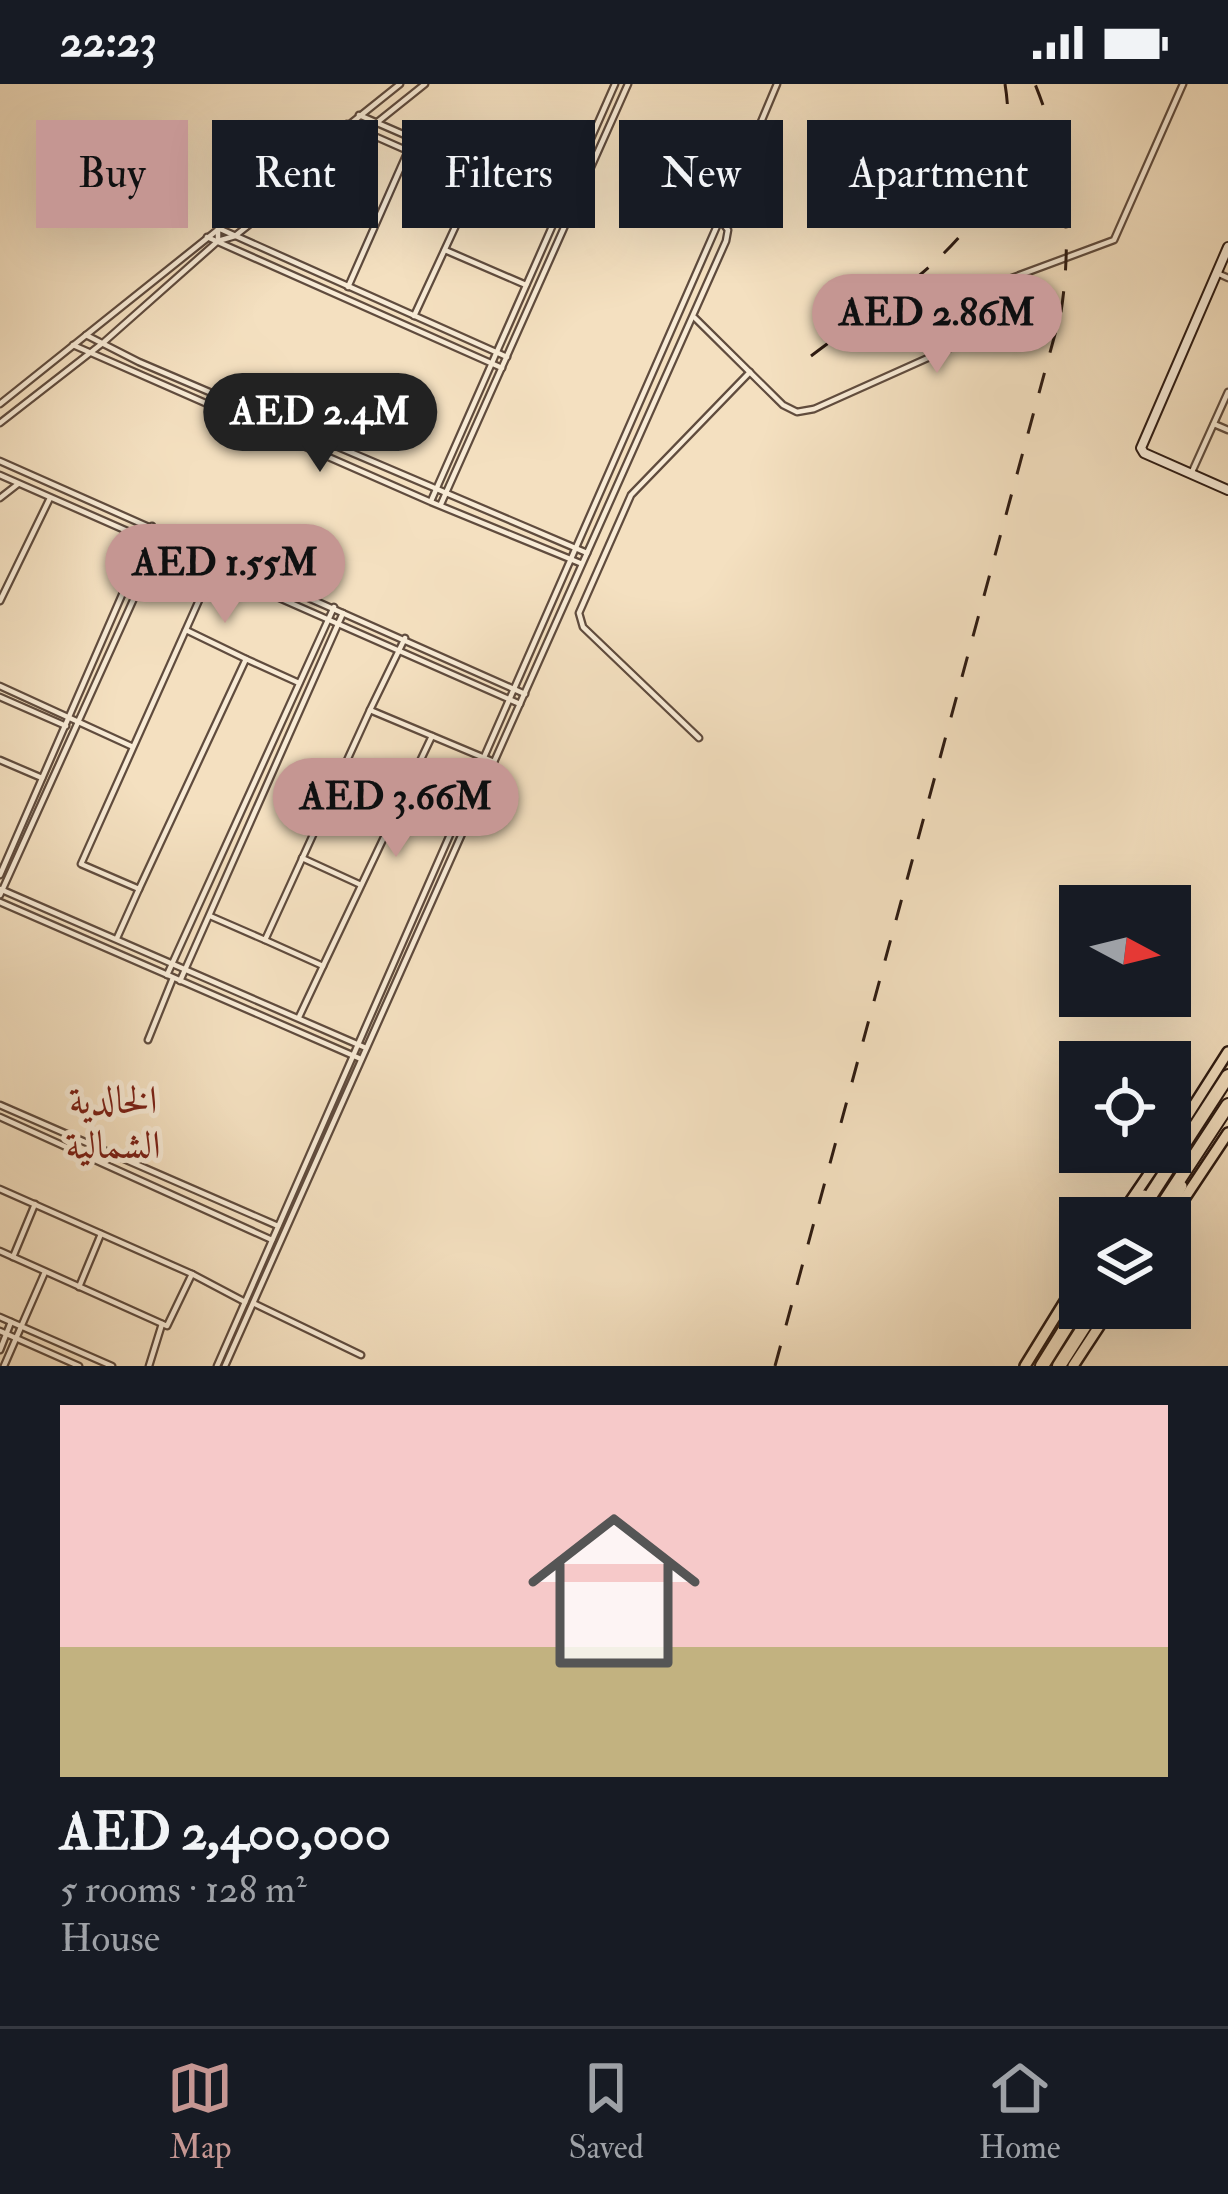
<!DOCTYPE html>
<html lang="en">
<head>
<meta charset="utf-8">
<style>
	:root { --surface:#171b24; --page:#242831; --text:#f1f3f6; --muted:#9ea1a6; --line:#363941; --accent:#c59692 }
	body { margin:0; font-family:"IM FELL Double Pica",Amiri,serif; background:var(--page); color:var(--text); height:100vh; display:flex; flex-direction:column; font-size:45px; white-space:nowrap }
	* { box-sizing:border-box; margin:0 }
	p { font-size:39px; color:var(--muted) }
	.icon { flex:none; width:66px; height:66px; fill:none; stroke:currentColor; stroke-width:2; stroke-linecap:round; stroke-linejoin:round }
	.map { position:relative; height:1282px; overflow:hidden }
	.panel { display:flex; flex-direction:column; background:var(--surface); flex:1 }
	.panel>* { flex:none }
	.guide { position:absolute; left:36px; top:36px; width:1158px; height:108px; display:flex; gap:24px }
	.needle { width:78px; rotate:97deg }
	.buttons { position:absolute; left:1059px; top:801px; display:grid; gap:24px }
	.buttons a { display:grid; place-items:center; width:132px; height:132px; border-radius:0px; background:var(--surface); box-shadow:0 12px 48px #0002; font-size:60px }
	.price { position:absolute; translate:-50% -102px; padding:0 27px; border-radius:42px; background:var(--accent); color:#111; font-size:39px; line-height:78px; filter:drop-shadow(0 3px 6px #0008) }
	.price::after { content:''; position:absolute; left:50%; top:72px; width:36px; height:27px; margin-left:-18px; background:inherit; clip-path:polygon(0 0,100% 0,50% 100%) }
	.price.selected { background:#222; color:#fff }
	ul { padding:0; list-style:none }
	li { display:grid; align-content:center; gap:24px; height:636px; padding:0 60px }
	li span { display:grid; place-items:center; height:372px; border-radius:0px; color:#555 }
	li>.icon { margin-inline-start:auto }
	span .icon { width:216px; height:216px; fill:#fffc; stroke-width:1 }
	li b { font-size:51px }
	.pill { padding:0 42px; border-radius:0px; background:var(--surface); box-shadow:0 12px 48px #0002; font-size:42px; line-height:108px }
	.pill.selected { background:var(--accent); color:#111 }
	.status { display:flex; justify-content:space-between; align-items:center; height:84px; padding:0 60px; background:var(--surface); direction:ltr }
	.status svg { height:33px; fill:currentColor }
	.tabs { display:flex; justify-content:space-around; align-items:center; height:168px; border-top:3px solid var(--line); background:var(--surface); font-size:33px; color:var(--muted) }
	.tabs a { display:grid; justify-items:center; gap:6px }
	.tabs .selected { color:var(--accent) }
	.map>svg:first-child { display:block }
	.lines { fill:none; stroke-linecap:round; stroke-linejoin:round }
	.street-casing { stroke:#604c3e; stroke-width:9 }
	.secondary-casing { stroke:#2e1b12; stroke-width:12 }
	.primary-casing { stroke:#2e1b12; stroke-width:14 }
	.highway-casing { stroke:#2e1b12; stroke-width:16 }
	.street { stroke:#f8ebd6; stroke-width:4.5 }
	.secondary { stroke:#f8ebd6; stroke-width:8 }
	.primary { stroke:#f4e0c0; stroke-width:9 }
	.highway { stroke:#f4e0c0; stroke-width:12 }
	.rail { stroke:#2e1b12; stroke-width:3; stroke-dasharray:21 21; stroke-linecap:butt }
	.labels { text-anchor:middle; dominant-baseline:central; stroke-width:10; stroke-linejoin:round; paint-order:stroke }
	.neighbourhood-label { font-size:39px; fill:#7a1f14; stroke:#f8ebd6 }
</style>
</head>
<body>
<div class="status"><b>22:23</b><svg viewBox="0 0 49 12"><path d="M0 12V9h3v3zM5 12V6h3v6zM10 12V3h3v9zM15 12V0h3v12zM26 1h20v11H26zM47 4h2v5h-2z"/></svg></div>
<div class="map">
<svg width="1228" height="1282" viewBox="0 0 1228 1282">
	<rect width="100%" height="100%" fill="#f4e0c0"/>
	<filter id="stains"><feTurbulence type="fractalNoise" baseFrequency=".00167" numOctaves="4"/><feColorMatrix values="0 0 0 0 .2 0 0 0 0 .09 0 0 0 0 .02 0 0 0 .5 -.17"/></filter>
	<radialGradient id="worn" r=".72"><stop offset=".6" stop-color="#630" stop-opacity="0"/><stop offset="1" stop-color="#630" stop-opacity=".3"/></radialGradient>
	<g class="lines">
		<defs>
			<g id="street">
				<polyline points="359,31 573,124"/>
				<polyline points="347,40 567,137"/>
				<polyline points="283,92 377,134"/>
				<polyline points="721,133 777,0"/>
				<polyline points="207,153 502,284"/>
				<polyline points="218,157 218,144 507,273"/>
				<polyline points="445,166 526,201"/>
				<polyline points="1217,189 1228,194"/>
				<polyline points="348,203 408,67"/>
				<polyline points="414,232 476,98"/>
				<polyline points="695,234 783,321 797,328 814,325 959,260 976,245 1001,198 1114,156 1183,0"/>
				<polyline points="86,251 139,278 587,469"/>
				<polyline points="73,261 431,418 580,479"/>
				<polyline points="0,320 400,0"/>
				<polyline points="0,339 104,258 218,157 235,152 425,0"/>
				<polyline points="1214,340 1228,346"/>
				<polyline points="0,377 525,610"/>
				<polyline points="1191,390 1228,308"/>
				<polyline points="0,391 520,620"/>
				<polyline points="0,414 18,400"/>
				<polyline points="431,417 615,0"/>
				<polyline points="441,420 628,0"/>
				<polyline points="213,485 81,780 139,805 246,575 299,599"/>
				<polyline points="0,517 50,414"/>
				<polyline points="186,546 246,575"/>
				<polyline points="405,554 370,626 494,678"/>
				<polyline points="0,602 131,662"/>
				<polyline points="0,613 66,642"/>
				<polyline points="699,654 583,543 579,529 631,411 750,288"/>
				<polyline points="0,676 42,694"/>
				<polyline points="302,774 361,801"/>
				<polyline points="0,791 152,442"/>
				<polyline points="0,805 366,964"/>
				<polyline points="0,811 163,450"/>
				<polyline points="0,818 361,975"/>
				<polyline points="210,832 265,856 370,626"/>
				<polyline points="117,854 139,805"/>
				<polyline points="265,856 323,882 299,933"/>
				<polyline points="323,882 432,652"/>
				<polyline points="167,891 334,523"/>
				<polyline points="180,897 343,529"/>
				<polyline points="148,956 173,894"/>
				<polyline points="0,1021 278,1142"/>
				<polyline points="0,1033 272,1156"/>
				<polyline points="0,1105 192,1190"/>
				<polyline points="0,1167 167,1242 192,1190 245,1218"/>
				<polyline points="13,1173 35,1120"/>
				<polyline points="79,1203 101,1150"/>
				<polyline points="255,1220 361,1271"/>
				<polyline points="0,1233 112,1282"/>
				<polyline points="0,1247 79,1282"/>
				<polyline points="0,1266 11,1238"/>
				<polyline points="4,1282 45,1188"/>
				<polyline points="149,1282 162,1240"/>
				<polyline points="217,1282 720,135 728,146 726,157 225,1282"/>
			</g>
			<polyline id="secondary" points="1228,163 1141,364 1144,369 1228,406"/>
			<g id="primary">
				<polyline points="1170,1059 1228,968"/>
				<polyline points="1119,1134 1164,1068"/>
				<polyline points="1127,1134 1144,1111"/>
				<polyline points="1164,1134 1182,1102"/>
				<polyline points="1170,1136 1228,1049"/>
				<polyline points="1025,1282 1080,1193"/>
				<polyline points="1073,1282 1111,1224"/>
			</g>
			<g id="highway">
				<polyline points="1136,1134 1228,992"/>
				<polyline points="1154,1134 1228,1021"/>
				<polyline points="1042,1282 1080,1221"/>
				<polyline points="1059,1282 1096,1224"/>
			</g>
		</defs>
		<use href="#street" class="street-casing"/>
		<use href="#secondary" class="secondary-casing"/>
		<use href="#primary" class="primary-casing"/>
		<use href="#highway" class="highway-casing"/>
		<use href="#street" class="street"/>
		<use href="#secondary" class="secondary"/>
		<use href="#primary" class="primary"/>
		<use href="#highway" class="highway"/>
		<g class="rail">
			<path d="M811 272C905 200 1028 139 1005 0"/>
			<path d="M775 1282 1061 228C1073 149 1065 74 1035 0"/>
		</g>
	</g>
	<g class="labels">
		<g class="neighbourhood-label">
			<text x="113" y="1016">الخالدية<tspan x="113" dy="45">الشمالية</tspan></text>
		</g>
	</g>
	<rect width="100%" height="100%" filter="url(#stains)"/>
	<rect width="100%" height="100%" fill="url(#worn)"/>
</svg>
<div class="buttons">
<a><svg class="needle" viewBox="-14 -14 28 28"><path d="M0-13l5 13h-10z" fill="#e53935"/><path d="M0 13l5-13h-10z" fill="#9ea1a6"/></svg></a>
<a><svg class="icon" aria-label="locate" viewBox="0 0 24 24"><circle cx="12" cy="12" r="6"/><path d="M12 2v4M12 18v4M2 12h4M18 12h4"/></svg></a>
<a><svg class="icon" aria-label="layers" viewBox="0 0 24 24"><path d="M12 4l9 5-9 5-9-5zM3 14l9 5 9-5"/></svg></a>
</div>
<b class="price" style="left:937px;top:292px">AED 2.86M</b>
<b class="price selected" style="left:320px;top:391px">AED 2.4M</b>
<b class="price" style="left:225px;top:542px">AED 1.55M</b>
<b class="price" style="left:396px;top:776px">AED 3.66M</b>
<div class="guide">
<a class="pill selected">Buy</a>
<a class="pill">Rent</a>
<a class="pill">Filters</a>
<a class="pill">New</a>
<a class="pill">Apartment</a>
</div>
</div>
<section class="panel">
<ul>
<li><span style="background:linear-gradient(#f6c9c9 65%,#c2b280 0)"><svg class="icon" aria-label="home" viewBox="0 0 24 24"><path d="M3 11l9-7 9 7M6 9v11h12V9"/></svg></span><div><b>AED 2,400,000</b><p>5 rooms · 128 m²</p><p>House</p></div></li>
</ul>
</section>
<nav class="tabs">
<a class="selected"><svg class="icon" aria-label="map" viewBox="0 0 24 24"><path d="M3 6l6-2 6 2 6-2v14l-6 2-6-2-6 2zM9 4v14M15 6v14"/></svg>Map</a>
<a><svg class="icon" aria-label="saved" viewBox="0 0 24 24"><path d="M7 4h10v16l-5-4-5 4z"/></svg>Saved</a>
<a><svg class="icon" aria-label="home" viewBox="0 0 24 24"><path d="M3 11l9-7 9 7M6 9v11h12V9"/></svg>Home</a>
</nav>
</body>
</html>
